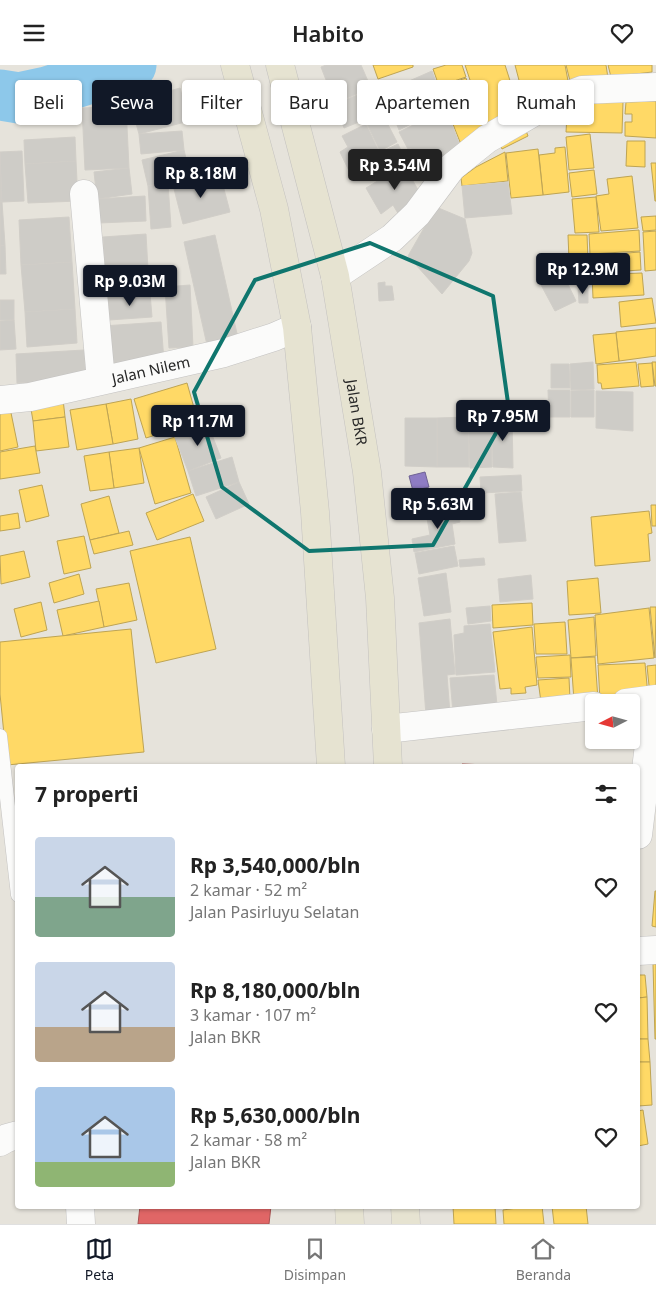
<!DOCTYPE html>
<html lang="id">
<head>
<meta charset="utf-8">
<style>
	:root { --surface:#fff; --page:#f2f2f2; --text:#222; --muted:#767676; --line:#e0e0e0; --accent:#111827 }
	body { margin:0; font-family:"Noto Sans",sans-serif; background:var(--page); color:var(--text); height:100vh; display:flex; flex-direction:column; font-size:19px; white-space:nowrap }
	* { box-sizing:border-box; margin:0 }
	p { font-size:16px; color:var(--muted) }
	.icon { flex:none; width:28px; height:28px; fill:none; stroke:currentColor; stroke-width:2; stroke-linecap:round; stroke-linejoin:round }
	.map { position:relative; flex:1; overflow:hidden }
	.drawer { position:absolute; left:15px; top:699px; width:625px; height:445px; display:flex; flex-direction:column; background:var(--surface); border-radius:5px; box-shadow:0 1px 4px #0004 }
	.drawer>* { flex:none }
	.guide { position:absolute; left:15px; top:15px; width:626px; height:45px; display:flex; gap:10px }
	.needle { width:32px; rotate:264deg }
	.tools { position:absolute; left:585px; top:629px; display:grid; gap:10px }
	.tools a { display:grid; place-items:center; width:55px; height:55px; border-radius:5px; background:var(--surface); box-shadow:0 1px 4px #0004; font-size:25px }
	.price { position:absolute; translate:-50% -42px; padding:0 11px; border-radius:5px; background:var(--accent); color:#fff; font-size:16px; line-height:32px; filter:drop-shadow(0 1px 2px #0008) }
	.price::after { content:''; position:absolute; left:50%; top:30px; width:15px; height:11px; margin-left:-8px; background:inherit; clip-path:polygon(0 0,100% 0,50% 100%) }
	.price.active { background:#222; color:#fff }
	ul { padding:0; list-style:none }
	li { display:flex; align-items:center; gap:15px; height:125px; padding:0 20px }
	li span { display:grid; place-items:center; flex:none; width:140px; height:100px; border-radius:5px; color:#555 }
	li>.icon { margin-inline-start:auto }
	span .icon { width:60px; height:60px; fill:#fffc; stroke-width:1 }
	li b { font-size:21px }
	h2 { display:flex; justify-content:space-between; align-items:center; height:60px; padding:0 20px; font-size:21px }
	.pill { padding:0 18px; border-radius:5px; background:var(--surface); box-shadow:0 1px 4px #0004; font-size:18px; line-height:45px }
	.pill.active { background:var(--accent); color:#fff }
	header { display:flex; justify-content:space-between; align-items:center; height:65px; padding:0 20px; background:var(--surface); font-size:22px; font-weight:600 }
	.menu { display:flex; justify-content:space-around; align-items:center; height:70px; border-top:1px solid var(--line); background:var(--surface); font-size:14px; color:var(--muted) }
	.menu a { display:grid; justify-items:center; gap:2px }
	.menu .active { color:var(--accent) }
	.map>svg:first-child { display:block }
	.homes { fill:#ffd966; stroke:#bea453 }
	.shops { fill:#e06666; stroke:#a85353 }
	.offices { fill:#8e7cc3; stroke:#6f6294 }
	.lines { fill:none; stroke-linecap:round; stroke-linejoin:round }
	.river { stroke:#8dc8ea; stroke-width:51 }
	.building { fill:#ceccc7; stroke:#d1cec8 }
	.service-casing { stroke:#c3c2c1; stroke-width:15 }
	.minor-casing { stroke:#c3c2c1; stroke-width:29 }
	.primary-casing { stroke:#c3c1bf; stroke-width:29 }
	.service { stroke:#fbfbfa; stroke-width:14 }
	.minor { stroke:#fbfbfa; stroke-width:28 }
	.primary { stroke:#e6e3d1; stroke-width:28 }
	.marked { fill:none; stroke:#0f766e; stroke-width:4; stroke-linejoin:round }
	.labels { text-anchor:middle; dominant-baseline:central; stroke-width:5; stroke-linejoin:round; paint-order:stroke }
	.street-label { font-size:15px; fill:#272727; stroke:#fff }
</style>
</head>
<body>
<header><svg class="icon" aria-label="menu" viewBox="0 0 24 24"><path d="M4 6h16M4 12h16M4 18h16"/></svg>Habito<svg class="icon" aria-label="heart" viewBox="0 0 24 24"><path d="M12 20l-8-8c-3-5 5-10 8-4 3-6 11-1 8 4z"/></svg></header>
<div class="map">
<svg width="656" height="1159" viewBox="0 0 656 1159">
	<rect width="100%" height="100%" fill="#e6e3db"/>
	<g class="homes">
		<polygon points="373,0 413,0 413,2 378,14"/>
		<polygon points="446,0 462,0 466,12 439,21 433,4"/>
		<polygon points="465,0 505,0 521,50 487,66"/>
		<polygon points="515,0 565,0 569,21 525,38"/>
		<polygon points="566,0 606,0 608,13 571,20"/>
		<polygon points="608,0 652,0 652,7 611,12"/>
		<polygon points="466,13 473,32 446,42 439,22"/>
		<polygon points="473,33 487,70 462,82 447,44"/>
		<polygon points="565,35 623,37 622,68 566,67 567,51 565,51"/>
		<polygon points="656,36 656,73 625,71 625,57 632,57 632,49 625,49 626,37"/>
		<polygon points="523,58 528,71 502,84 497,72"/>
		<polygon points="590,69 594,103 569,105 566,72"/>
		<polygon points="627,76 645,76 645,102 626,101"/>
		<polygon points="565,82 569,127 543,130 539,90 555,88 555,83"/>
		<polygon points="538,84 543,130 511,133 506,88"/>
		<polygon points="505,87 508,116 462,121 461,113 476,102"/>
		<polygon points="651,98 656,98 656,136 655,136"/>
		<polygon points="594,105 597,129 572,132 569,108"/>
		<polygon points="632,111 638,163 601,166 596,131 609,129 607,114"/>
		<polygon points="596,132 599,167 575,168 572,134"/>
		<polygon points="656,151 656,165 643,166 641,152"/>
		<polygon points="639,165 640,186 590,189 589,169"/>
		<polygon points="656,166 656,205 645,206 643,167"/>
		<polygon points="568,170 587,170 588,195 569,195"/>
		<polygon points="640,187 641,205 591,208 590,191"/>
		<polygon points="642,208 644,230 593,233 592,210"/>
		<polygon points="652,233 656,258 621,262 619,237"/>
		<polygon points="656,263 656,291 619,296 616,267"/>
		<polygon points="616,268 619,296 596,299 593,270"/>
		<polygon points="636,297 639,321 602,324 601,318 598,318 597,300"/>
		<polygon points="652,297 656,297 656,321 655,321"/>
		<polygon points="652,298 654,321 641,322 638,299"/>
		<polygon points="187,318 198,357 146,373 134,334"/>
		<polygon points="63,334 65,352 33,356 30,338"/>
		<polygon points="131,334 138,374 113,379 106,339"/>
		<polygon points="9,338 18,382 0,386 0,340"/>
		<polygon points="106,339 113,379 77,385 70,345"/>
		<polygon points="65,352 69,382 36,386 33,356"/>
		<polygon points="175,372 191,428 155,439 139,383"/>
		<polygon points="35,381 40,408 0,414 0,387"/>
		<polygon points="139,383 144,418 114,423 109,387"/>
		<polygon points="109,387 114,423 90,426 84,391"/>
		<polygon points="42,420 49,451 26,457 19,425"/>
		<polygon points="193,429 204,456 157,475 146,448"/>
		<polygon points="109,431 119,468 90,475 81,439"/>
		<polygon points="651,440 656,440 656,461 652,461"/>
		<polygon points="649,446 652,468 648,469 650,496 595,501 591,452"/>
		<polygon points="18,448 20,463 0,466 0,451"/>
		<polygon points="129,466 133,480 94,489 90,475"/>
		<polygon points="84,471 91,503 64,509 57,476"/>
		<polygon points="190,472 216,584 156,598 130,486"/>
		<polygon points="24,486 30,512 1,519 0,491"/>
		<polygon points="79,509 84,529 54,538 49,518"/>
		<polygon points="598,513 601,548 569,550 567,516"/>
		<polygon points="129,518 137,555 104,562 96,524"/>
		<polygon points="99,536 104,562 63,571 57,545"/>
		<polygon points="41,537 47,565 21,572 14,544"/>
		<polygon points="532,538 533,560 493,563 492,540"/>
		<polygon points="650,542 656,542 655,593"/>
		<polygon points="649,543 654,593 598,599 595,550"/>
		<polygon points="594,552 596,591 571,593 568,555"/>
		<polygon points="565,557 567,589 536,589 534,559"/>
		<polygon points="532,562 537,620 525,622 526,628 511,629 511,623 500,624 493,567"/>
		<polygon points="131,564 144,687 7,700 0,629 0,577"/>
		<polygon points="570,590 571,612 538,613 536,592"/>
		<polygon points="595,592 598,635 574,636 571,593"/>
		<polygon points="645,598 648,631 600,635 598,600"/>
		<polygon points="656,600 656,624 650,630 647,601"/>
		<polygon points="569,613 570,634 541,637 538,615"/>
		<polygon points="655,826 656,826 656,862 652,861"/>
		<polygon points="653,899 656,899 656,974 655,974"/>
		<polygon points="638,910 645,910 647,932 638,933"/>
		<polygon points="647,932 648,974 638,974 638,933"/>
		<polygon points="638,974 648,974 650,997 638,997"/>
		<polygon points="638,997 650,997 652,1040 638,1041"/>
		<polygon points="643,1045 648,1079 638,1081 638,1046"/>
		<polygon points="453,1141 495,1141 496,1159 454,1159"/>
		<polygon points="531,1141 542,1141 544,1159 504,1159 503,1145"/>
		<polygon points="552,1141 586,1141 588,1159 554,1159"/>
	</g>
	<g class="shops">
		<polygon points="462,699 513,701 462,701"/>
		<polygon points="140,1141 271,1141 269,1159 138,1159"/>
	</g>
	<polygon class="offices" points="425,407 429,422 413,426 409,411"/>
	<g class="lines">
		<polyline class="river" points="0,30 19,33 47,27 131,0"/>
	</g>
	<g class="building">
		<polygon points="326,0 361,0 371,23 335,38 321,2"/>
		<polygon points="432,6 445,42 399,65 384,27"/>
		<polygon points="180,23 189,56 139,69 130,37"/>
		<polygon points="372,24 381,48 344,63 335,39"/>
		<polygon points="126,41 129,103 85,105 82,43"/>
		<polygon points="446,44 461,83 421,103 411,83 408,84 399,67"/>
		<polygon points="383,50 397,77 380,86 367,59"/>
		<polygon points="366,59 383,95 352,112 340,87 348,82 342,71"/>
		<polygon points="182,66 184,85 141,89 139,69"/>
		<polygon points="75,72 76,96 25,99 24,75"/>
		<polygon points="398,79 406,96 389,104 381,87"/>
		<polygon points="184,85 190,110 148,121 142,95"/>
		<polygon points="22,86 24,136 2,137 0,87"/>
		<polygon points="0,87 2,137 0,137"/>
		<polygon points="76,96 78,136 28,138 25,99"/>
		<polygon points="404,100 422,132 399,150 393,140 381,149 366,123"/>
		<polygon points="129,103 132,129 97,134 94,107"/>
		<polygon points="220,109 230,147 183,159 173,120"/>
		<polygon points="508,117 512,149 465,153 462,121"/>
		<polygon points="168,119 171,162 151,164 148,121"/>
		<polygon points="145,131 146,156 99,158 97,134"/>
		<polygon points="0,137 2,137 5,180 0,181"/>
		<polygon points="436,142 465,154 472,188 469,196 442,229 408,191"/>
		<polygon points="69,152 72,197 21,200 19,155"/>
		<polygon points="146,169 148,204 105,207 103,172"/>
		<polygon points="215,170 238,273 207,280 184,177"/>
		<polygon points="5,180 6,209 0,209 0,181"/>
		<polygon points="72,197 75,244 25,247 21,200"/>
		<polygon points="577,199 586,199 587,221 579,222"/>
		<polygon points="148,204 150,228 108,232 105,207"/>
		<polygon points="562,207 576,236 555,246 540,218"/>
		<polygon points="385,217 385,221 392,221 394,235 379,236 378,218"/>
		<polygon points="190,220 193,282 169,283 165,222"/>
		<polygon points="578,222 588,222 588,238 579,238"/>
		<polygon points="150,228 152,252 109,255 108,232"/>
		<rect x="0" y="235" width="14" height="20"/>
		<polygon points="75,244 77,278 27,282 25,247"/>
		<polygon points="14,255 16,284 0,285 0,256"/>
		<polygon points="161,257 164,296 106,301 103,261"/>
		<polygon points="84,285 86,314 17,318 16,289"/>
		<polygon points="593,297 594,324 571,325 570,299"/>
		<polygon points="551,299 569,299 570,323 551,323"/>
		<polygon points="548,325 570,325 570,352 549,352"/>
		<polygon points="594,325 594,352 571,352 571,326"/>
		<polygon points="596,326 633,327 633,366 596,363"/>
		<polygon points="468,352 469,402 437,402 437,353"/>
		<polygon points="468,352 491,352 492,402 470,403"/>
		<polygon points="492,352 512,352 513,403 493,402"/>
		<polygon points="405,353 437,353 437,402 405,401"/>
		<polygon points="207,357 221,393 188,406 174,370"/>
		<polygon points="232,392 239,417 196,431 188,406"/>
		<polygon points="521,410 522,426 481,428 480,412"/>
		<polygon points="239,417 249,439 216,454 206,432"/>
		<polygon points="521,427 526,476 499,478 495,429"/>
		<polygon points="456,441 460,457 452,459 455,479 414,487 412,474 430,470 426,448"/>
		<polygon points="454,481 458,501 419,509 415,488"/>
		<polygon points="484,493 485,500 460,502 459,495"/>
		<polygon points="446,508 451,547 424,551 418,513"/>
		<polygon points="531,510 533,534 500,537 498,514"/>
		<polygon points="490,541 491,556 468,559 466,543"/>
		<polygon points="450,554 455,609 447,610 450,649 426,650 419,558"/>
		<polygon points="490,559 495,607 456,610 454,570 464,568 464,561"/>
		<polygon points="494,610 497,640 453,648 450,613"/>
	</g>
	<g class="lines">
		<defs>
			<polyline id="service" points="0,671 18,830"/>
			<g id="minor">
				<polyline points="84,129 101,315"/>
				<polyline points="335,211 392,173 417,149 452,102 487,74 553,36 582,25 656,22"/>
				<path id="s1" d="M0 335 30 332 224 288 274 272 297 262"/>
				<polyline points="626,638 656,634"/>
				<polyline points="386,664 594,641"/>
				<polyline points="638,770 653,647 656,640"/>
				<polyline points="638,886 656,885"/>
				<polyline points="0,1077 7,1073 18,1070"/>
				<polyline points="80,1141 81,1159"/>
			</g>
			<g id="primary">
				<polyline points="235,0 274,144 297,262 315,447 331,701"/>
				<path id="s2" d="M280 0 335 211 367 407 380 533 388 701"/>
				<polyline points="349,1141 350,1159"/>
				<polyline points="405,1141 406,1159"/>
			</g>
		</defs>
		<use href="#service" class="service-casing"/>
		<use href="#minor" class="minor-casing"/>
		<use href="#primary" class="primary-casing"/>
		<use href="#service" class="service"/>
		<use href="#minor" class="minor"/>
		<use href="#primary" class="primary"/>
	</g>
	<path class="marked" d="M370 178 493 231 509 345 433 480 309 486 222 422 194 327 255 215Z"/>
	<g class="labels">
		<g class="street-label">
			<text stroke="none"><textPath href="#s1" startOffset="154">Jalan Nilem</textPath></text>
			<text stroke="none"><textPath href="#s2" startOffset="356">Jalan BKR</textPath></text>
		</g>
	</g>
</svg>
<div class="tools">
<a><svg class="needle" viewBox="-14 -14 28 28"><path d="M0-13l5 13h-10z" fill="#e53935"/><path d="M0 13l5-13h-10z" fill="#767676"/></svg></a>
</div>
<b class="price active" style="left:395px;top:126px">Rp 3.54M</b>
<b class="price" style="left:201px;top:134px">Rp 8.18M</b>
<b class="price" style="left:583px;top:230px">Rp 12.9M</b>
<b class="price" style="left:130px;top:242px">Rp 9.03M</b>
<b class="price" style="left:503px;top:377px">Rp 7.95M</b>
<b class="price" style="left:198px;top:382px">Rp 11.7M</b>
<b class="price" style="left:438px;top:465px">Rp 5.63M</b>
<div class="guide">
<a class="pill">Beli</a>
<a class="pill active">Sewa</a>
<a class="pill">Filter</a>
<a class="pill">Baru</a>
<a class="pill">Apartemen</a>
<a class="pill">Rumah</a>
</div>
<section class="drawer">
<h2>7 properti<svg class="icon" aria-label="filters" viewBox="0 0 24 24"><path d="M4 7h16M4 17h16"/><circle cx="9" cy="7" r="2"/><circle cx="15" cy="17" r="2"/></svg></h2>
<ul>
<li><span style="background:linear-gradient(#c9d6e8 60%,#7fa58c 0)"><svg class="icon" aria-label="home" viewBox="0 0 24 24"><path d="M3 11l9-7 9 7M6 9v11h12V9"/></svg></span><div><b>Rp 3,540,000/bln</b><p>2 kamar · 52 m²</p><p>Jalan Pasirluyu Selatan</p></div><svg class="icon" aria-label="heart" viewBox="0 0 24 24"><path d="M12 20l-8-8c-3-5 5-10 8-4 3-6 11-1 8 4z"/></svg></li>
<li><span style="background:linear-gradient(#c9d6e8 65%,#b9a48a 0)"><svg class="icon" aria-label="home" viewBox="0 0 24 24"><path d="M3 11l9-7 9 7M6 9v11h12V9"/></svg></span><div><b>Rp 8,180,000/bln</b><p>3 kamar · 107 m²</p><p>Jalan BKR</p></div><svg class="icon" aria-label="heart" viewBox="0 0 24 24"><path d="M12 20l-8-8c-3-5 5-10 8-4 3-6 11-1 8 4z"/></svg></li>
<li><span style="background:linear-gradient(#a9c7e8 75%,#8fb573 0)"><svg class="icon" aria-label="home" viewBox="0 0 24 24"><path d="M3 11l9-7 9 7M6 9v11h12V9"/></svg></span><div><b>Rp 5,630,000/bln</b><p>2 kamar · 58 m²</p><p>Jalan BKR</p></div><svg class="icon" aria-label="heart" viewBox="0 0 24 24"><path d="M12 20l-8-8c-3-5 5-10 8-4 3-6 11-1 8 4z"/></svg></li>
</ul>
</section>
</div>
<nav class="menu">
<a class="active"><svg class="icon" aria-label="map" viewBox="0 0 24 24"><path d="M3 6l6-2 6 2 6-2v14l-6 2-6-2-6 2zM9 4v14M15 6v14"/></svg>Peta</a>
<a><svg class="icon" aria-label="saved" viewBox="0 0 24 24"><path d="M7 4h10v16l-5-4-5 4z"/></svg>Disimpan</a>
<a><svg class="icon" aria-label="home" viewBox="0 0 24 24"><path d="M3 11l9-7 9 7M6 9v11h12V9"/></svg>Beranda</a>
</nav>
</body>
</html>
